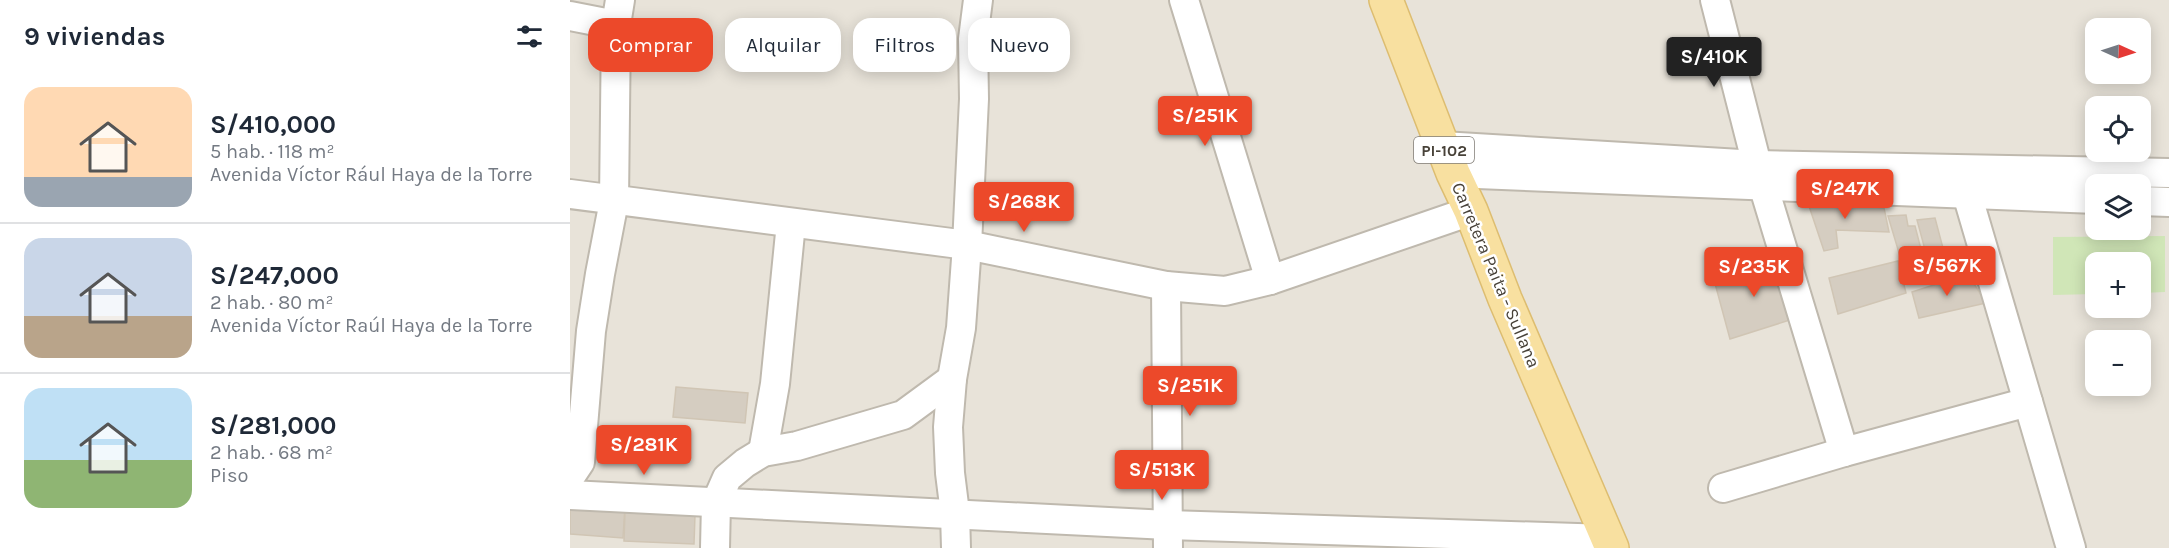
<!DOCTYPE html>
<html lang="es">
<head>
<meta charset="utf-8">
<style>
	:root { --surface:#fff; --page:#f6f6f7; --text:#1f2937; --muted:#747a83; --line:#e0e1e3; --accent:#ec492a }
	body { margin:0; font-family:Karla,sans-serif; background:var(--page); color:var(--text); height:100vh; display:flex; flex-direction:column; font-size:22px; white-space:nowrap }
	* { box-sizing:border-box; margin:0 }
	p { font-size:20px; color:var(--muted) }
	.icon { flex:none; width:33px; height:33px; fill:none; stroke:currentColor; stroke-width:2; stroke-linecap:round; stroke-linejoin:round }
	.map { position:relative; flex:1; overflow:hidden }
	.drawer { display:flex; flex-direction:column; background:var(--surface); width:570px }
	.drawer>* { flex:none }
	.guide { position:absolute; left:18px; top:18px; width:570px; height:54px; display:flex; gap:12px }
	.needle { width:39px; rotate:93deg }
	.fabs { position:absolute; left:1515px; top:18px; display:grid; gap:12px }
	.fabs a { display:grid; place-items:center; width:66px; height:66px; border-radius:12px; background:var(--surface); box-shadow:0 3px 15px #0003; font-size:30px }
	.price { position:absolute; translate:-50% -51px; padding:0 14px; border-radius:6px; background:var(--accent); color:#fff; font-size:20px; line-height:39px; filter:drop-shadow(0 2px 3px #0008) }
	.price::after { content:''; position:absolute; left:50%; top:36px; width:18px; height:14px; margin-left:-9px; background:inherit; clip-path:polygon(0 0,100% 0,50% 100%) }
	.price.current { background:#222; color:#fff }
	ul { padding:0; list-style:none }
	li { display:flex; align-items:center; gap:18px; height:150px; padding:0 24px }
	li+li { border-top:2px solid var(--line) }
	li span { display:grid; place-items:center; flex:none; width:168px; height:120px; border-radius:18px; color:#555 }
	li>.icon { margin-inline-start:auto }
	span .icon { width:72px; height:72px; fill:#fffc; stroke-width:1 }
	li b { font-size:26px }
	h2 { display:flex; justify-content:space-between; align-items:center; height:72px; padding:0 24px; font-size:26px }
	.tag { padding:0 21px; border-radius:18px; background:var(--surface); box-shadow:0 3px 15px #0003; font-size:21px; line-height:54px }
	.tag.current { background:var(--accent); color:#fff }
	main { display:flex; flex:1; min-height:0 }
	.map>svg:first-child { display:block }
	.residential { fill:#e8e3d9; fill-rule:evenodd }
	.green { fill:#d0e6b7 }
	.building { fill:#d5cdc1; stroke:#d0c5b4; stroke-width:1.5 }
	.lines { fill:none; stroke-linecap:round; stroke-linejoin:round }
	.minor-casing { stroke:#bfb9ae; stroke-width:32 }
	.major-casing { stroke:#ddbd70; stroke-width:36 }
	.minor { stroke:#fff; stroke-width:28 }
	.major { stroke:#f8e0a0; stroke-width:33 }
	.labels { text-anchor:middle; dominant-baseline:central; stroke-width:5; stroke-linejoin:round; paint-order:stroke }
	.shield { fill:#fff; stroke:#7f7b74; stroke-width:1.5 }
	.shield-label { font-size:16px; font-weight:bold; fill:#484239 }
	.street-label { font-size:18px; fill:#484239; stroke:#fff }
</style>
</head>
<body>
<main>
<section class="drawer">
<h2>9 viviendas<svg class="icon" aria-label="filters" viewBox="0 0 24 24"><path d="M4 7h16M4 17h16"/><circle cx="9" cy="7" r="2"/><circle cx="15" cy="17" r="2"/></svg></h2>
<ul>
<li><span style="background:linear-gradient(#ffd9b3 75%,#9aa5b1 0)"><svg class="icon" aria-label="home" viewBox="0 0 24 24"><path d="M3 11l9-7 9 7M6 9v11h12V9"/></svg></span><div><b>S/410,000</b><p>5 hab. · 118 m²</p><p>Avenida Víctor Rául Haya de la Torre</p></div></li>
<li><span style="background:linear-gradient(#c9d6e8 65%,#b9a48a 0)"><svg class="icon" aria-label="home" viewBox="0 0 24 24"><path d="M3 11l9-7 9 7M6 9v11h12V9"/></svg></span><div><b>S/247,000</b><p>2 hab. · 80 m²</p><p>Avenida Víctor Raúl Haya de la Torre</p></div></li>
<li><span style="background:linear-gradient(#bfe0f5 60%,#8fb573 0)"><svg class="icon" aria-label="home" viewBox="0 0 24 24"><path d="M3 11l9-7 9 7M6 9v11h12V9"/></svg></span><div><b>S/281,000</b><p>2 hab. · 68 m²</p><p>Piso</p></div></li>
</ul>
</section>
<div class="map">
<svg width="1599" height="548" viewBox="0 0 1599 548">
	<rect width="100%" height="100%" fill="#f4f1eb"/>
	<path class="residential" d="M0 0H1599V548H0ZM1526 28H1570V74H1526ZM1526 106H1570V152H1526ZM1526 184H1570V230H1526ZM1526 262H1570V308H1526ZM1526 340H1570V386H1526Z"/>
	<polygon class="green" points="1595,236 1595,292 1571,293 1570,262 1526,262 1525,294 1483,295 1483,237"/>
	<g class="building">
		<polygon points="1237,200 1314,208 1319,232 1266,230 1268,248 1254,251"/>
		<polygon points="1336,215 1338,226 1345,226 1353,257 1332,263 1318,216"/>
		<polygon points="1365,218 1374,252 1357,257 1347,220"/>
		<polygon points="1209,258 1226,318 1160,339 1143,276"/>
		<polygon points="1328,261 1336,293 1268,314 1259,278"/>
		<polygon points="1398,274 1416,303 1349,318 1342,292"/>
		<polygon points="106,387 178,393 175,423 103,417"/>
		<polygon points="0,502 55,506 53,538 0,534"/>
		<polygon points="55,512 125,515 124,544 54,541"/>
	</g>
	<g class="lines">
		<defs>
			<g id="minor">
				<polyline points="614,0 700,280"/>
				<polyline points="1145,0 1187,165 1274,452"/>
				<polyline points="0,16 46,25"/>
				<polyline points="872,146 1187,165 1599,173"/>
				<polyline points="883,173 1526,199"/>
				<polyline points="0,194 397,245 596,286 655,291 700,280 901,211"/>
				<polyline points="1397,194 1501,548"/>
				<polyline points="1570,201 1599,202"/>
				<polyline points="596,286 598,548"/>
				<polyline points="193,452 205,384 221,223"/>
				<polyline points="0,477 10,462 21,331 30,274 44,201 46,25 50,0"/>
				<polyline points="1153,488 1274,452 1458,402"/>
				<polyline points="0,495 598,525 1038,539"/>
				<polyline points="145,548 146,503 157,478 175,463 193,452 227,446 333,415 382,379"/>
				<polyline points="386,548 385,513 380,473 378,427 382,379 391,328 397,245 404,99 403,39 408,0"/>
			</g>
			<polyline id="major" points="816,0 883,173 901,211 935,299 1042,548"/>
		</defs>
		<use href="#minor" class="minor-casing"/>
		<use href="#major" class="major-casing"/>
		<use href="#minor" class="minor"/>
		<use href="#major" class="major"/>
	</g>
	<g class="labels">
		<rect class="shield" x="844" y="137" width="60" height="26" rx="4.5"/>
		<g class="shield-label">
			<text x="874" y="150">PI-102</text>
		</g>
		<g class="street-label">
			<text transform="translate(926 275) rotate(67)">Carretera Paita - Sullana</text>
		</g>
	</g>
</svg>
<div class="fabs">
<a><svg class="needle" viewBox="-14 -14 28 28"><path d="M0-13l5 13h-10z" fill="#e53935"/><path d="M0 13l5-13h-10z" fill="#747a83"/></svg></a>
<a><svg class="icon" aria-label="locate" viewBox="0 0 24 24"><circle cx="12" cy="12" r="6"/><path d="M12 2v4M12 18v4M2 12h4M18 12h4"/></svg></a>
<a><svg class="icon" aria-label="layers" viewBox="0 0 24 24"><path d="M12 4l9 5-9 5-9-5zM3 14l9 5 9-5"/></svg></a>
<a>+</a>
<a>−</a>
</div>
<b class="price current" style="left:1144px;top:88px">S/410K</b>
<b class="price" style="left:635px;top:147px">S/251K</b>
<b class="price" style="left:1275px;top:220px">S/247K</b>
<b class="price" style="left:454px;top:233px">S/268K</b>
<b class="price" style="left:1377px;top:297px">S/567K</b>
<b class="price" style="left:1184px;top:298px">S/235K</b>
<b class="price" style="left:620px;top:417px">S/251K</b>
<b class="price" style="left:74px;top:476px">S/281K</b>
<b class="price" style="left:592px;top:501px">S/513K</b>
<div class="guide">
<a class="tag current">Comprar</a>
<a class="tag">Alquilar</a>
<a class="tag">Filtros</a>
<a class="tag">Nuevo</a>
</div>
</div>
</main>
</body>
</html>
